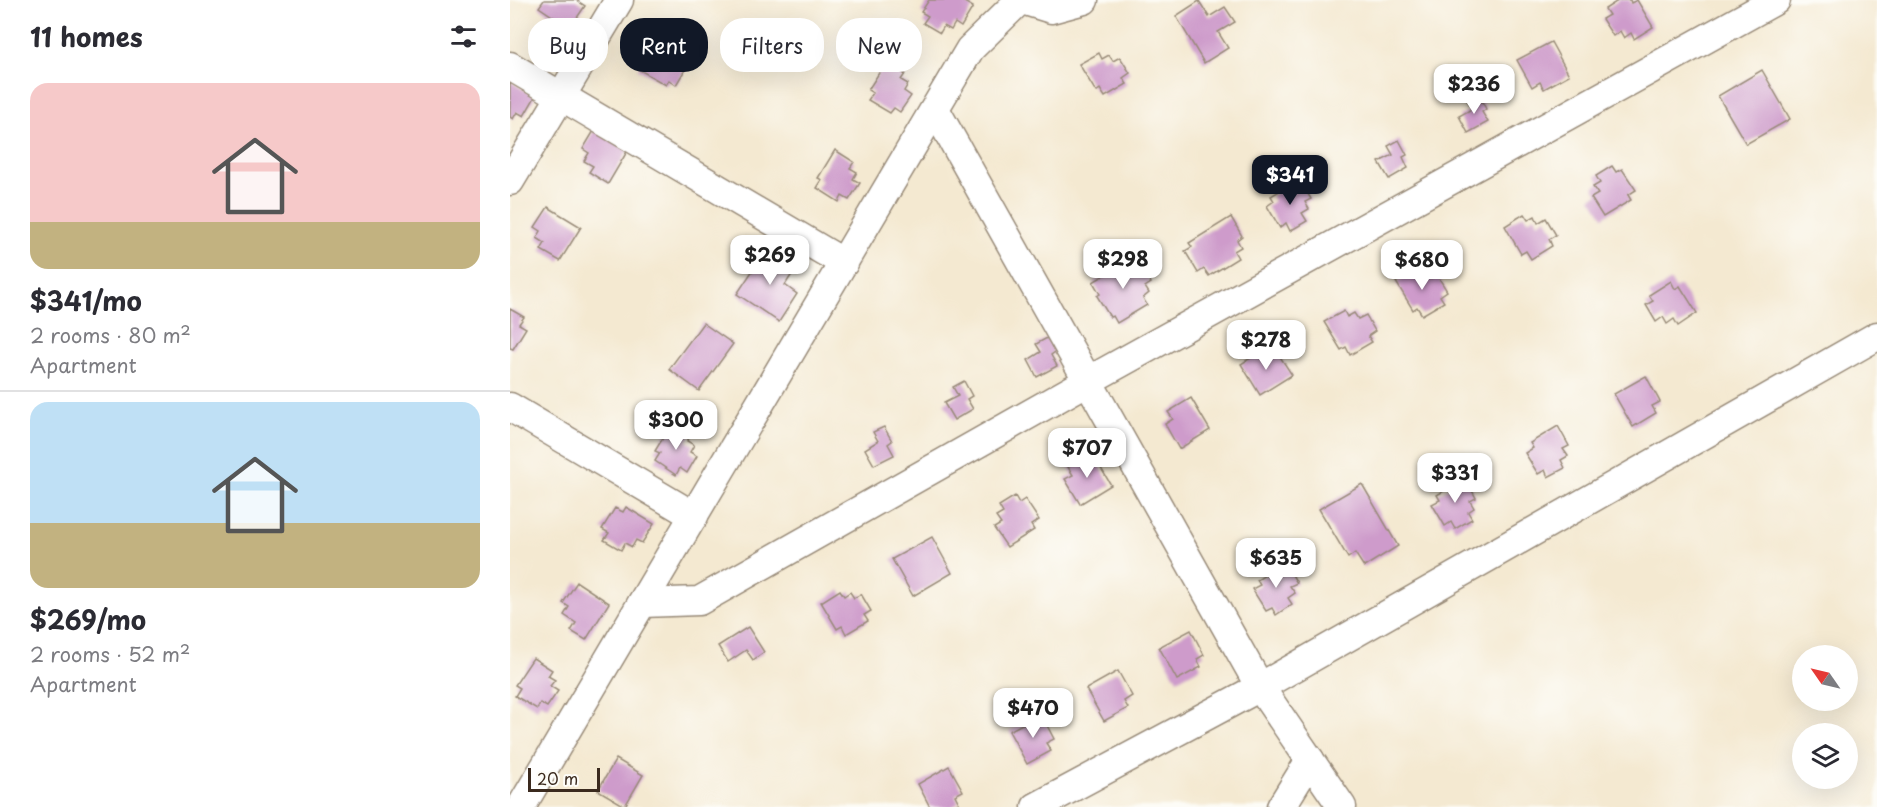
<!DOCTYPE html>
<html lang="en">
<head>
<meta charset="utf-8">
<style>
	:root { --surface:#fff; --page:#f2f2f3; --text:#2b2b33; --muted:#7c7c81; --line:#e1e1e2; --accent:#111827 }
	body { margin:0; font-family:"Playpen Sans",sans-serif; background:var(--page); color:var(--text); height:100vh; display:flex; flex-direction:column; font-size:22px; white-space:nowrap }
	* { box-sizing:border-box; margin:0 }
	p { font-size:20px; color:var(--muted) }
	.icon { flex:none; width:33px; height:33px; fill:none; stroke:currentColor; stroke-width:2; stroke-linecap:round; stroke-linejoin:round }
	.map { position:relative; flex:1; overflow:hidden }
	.details { display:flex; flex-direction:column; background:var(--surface); width:510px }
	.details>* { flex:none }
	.banner { position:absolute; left:18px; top:18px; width:570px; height:54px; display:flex; gap:12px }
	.needle { width:39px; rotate:304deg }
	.controls { position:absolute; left:1282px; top:645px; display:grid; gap:12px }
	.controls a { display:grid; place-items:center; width:66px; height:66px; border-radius:50%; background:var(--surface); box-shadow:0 6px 24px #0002; font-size:30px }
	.scale { position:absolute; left:18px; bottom:15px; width:72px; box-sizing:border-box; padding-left:6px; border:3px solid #3b2a1e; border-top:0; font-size:16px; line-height:21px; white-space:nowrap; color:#3b2a1e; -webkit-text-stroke:4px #fdfcf7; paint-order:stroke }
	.price { position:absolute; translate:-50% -51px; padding:0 14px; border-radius:12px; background:#fff; color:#222; font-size:20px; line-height:39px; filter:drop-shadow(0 2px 3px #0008) }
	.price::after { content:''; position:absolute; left:50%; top:36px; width:18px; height:14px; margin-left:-9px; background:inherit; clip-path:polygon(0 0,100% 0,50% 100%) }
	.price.selected { background:var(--accent); color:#fff }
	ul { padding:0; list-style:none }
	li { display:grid; align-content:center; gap:12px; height:318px; padding:0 30px }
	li+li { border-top:2px solid var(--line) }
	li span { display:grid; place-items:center; height:186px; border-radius:18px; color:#555 }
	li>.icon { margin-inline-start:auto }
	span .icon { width:108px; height:108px; fill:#fffc; stroke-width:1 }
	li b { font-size:26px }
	h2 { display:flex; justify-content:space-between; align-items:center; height:72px; padding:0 30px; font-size:26px }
	.pill { padding:0 21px; border-radius:24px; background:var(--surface); box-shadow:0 6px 24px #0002; font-size:21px; line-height:54px }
	.pill.selected { background:var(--accent); color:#fff }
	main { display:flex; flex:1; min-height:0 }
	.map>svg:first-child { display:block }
	.building { fill:#ce9bcb }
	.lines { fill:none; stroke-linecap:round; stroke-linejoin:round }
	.minor-casing { stroke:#988a78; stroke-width:31 }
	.minor { stroke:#fff; stroke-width:28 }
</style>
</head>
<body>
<main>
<section class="details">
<h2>11 homes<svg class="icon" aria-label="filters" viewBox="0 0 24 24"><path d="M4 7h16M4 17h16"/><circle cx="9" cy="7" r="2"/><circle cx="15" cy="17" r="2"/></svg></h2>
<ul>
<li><span style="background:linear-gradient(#f6c9c9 75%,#c2b280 0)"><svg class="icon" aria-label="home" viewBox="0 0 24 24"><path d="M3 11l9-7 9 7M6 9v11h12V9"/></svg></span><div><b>$341/mo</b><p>2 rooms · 80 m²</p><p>Apartment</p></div></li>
<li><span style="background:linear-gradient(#bfe0f5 65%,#c2b280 0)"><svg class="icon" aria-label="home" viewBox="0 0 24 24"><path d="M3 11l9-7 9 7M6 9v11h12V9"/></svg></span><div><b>$269/mo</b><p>2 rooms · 52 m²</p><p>Apartment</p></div></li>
</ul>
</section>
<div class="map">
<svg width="1367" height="807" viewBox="0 0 1367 807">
	<rect width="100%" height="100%" fill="#fdfcf7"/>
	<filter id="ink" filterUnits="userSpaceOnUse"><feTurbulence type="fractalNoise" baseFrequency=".0167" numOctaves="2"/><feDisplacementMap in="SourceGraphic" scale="12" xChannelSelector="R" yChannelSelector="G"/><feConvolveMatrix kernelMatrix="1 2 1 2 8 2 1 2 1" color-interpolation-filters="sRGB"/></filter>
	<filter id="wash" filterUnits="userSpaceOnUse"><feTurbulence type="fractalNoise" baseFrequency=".008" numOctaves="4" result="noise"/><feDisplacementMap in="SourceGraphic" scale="24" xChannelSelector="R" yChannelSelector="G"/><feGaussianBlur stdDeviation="1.35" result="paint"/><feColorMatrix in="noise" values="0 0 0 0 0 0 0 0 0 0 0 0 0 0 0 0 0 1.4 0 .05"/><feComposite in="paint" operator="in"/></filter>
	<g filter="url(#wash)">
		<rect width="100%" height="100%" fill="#f4e9d1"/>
		<g id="blocks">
			<g class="building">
				<polygon points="34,0 66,0 75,6 60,28 29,7"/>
				<polygon points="419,0 451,0 463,7 451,27 445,23 441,30 434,26 430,33 413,23 418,16 411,12"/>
				<polygon points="1109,0 1120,0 1121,3 1127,0 1143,27 1124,39 1121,33 1114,38 1110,31 1103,36 1092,19 1099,15 1095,9"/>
				<polygon points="689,1 699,17 715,7 725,22 708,32 718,48 694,63 666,16"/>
				<polygon points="1041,42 1059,75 1034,89 1030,82 1022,87 1007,60"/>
				<polygon points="161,43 178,53 173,60 179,63 166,85 159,80 156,85 128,69 140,49 146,53 150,46 156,50"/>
				<polygon points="589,53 592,59 599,55 603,61 610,57 620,73 613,78 617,84 595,97 590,89 586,92 569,64"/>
				<polygon points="376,62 395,74 391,80 398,84 394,91 401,96 390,112 384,108 380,113 358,100 363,93 358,90"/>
				<polygon points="1252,70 1280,119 1236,144 1208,96"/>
				<polygon points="0,81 25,97 14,116 7,112 3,119 0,117"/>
				<polygon points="968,94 976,109 972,112 978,122 958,133 949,116 962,109 957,100"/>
				<polygon points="85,129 118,150 98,184 79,172 83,166 74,161 79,153 73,149"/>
				<polygon points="889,140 897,155 893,157 898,168 879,179 869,162 883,155 878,146"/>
				<polygon points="325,150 344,162 340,168 347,172 343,179 350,183 339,200 332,196 329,202 307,188 312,180 308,178"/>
				<polygon points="1102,166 1106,172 1112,169 1126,190 1118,195 1121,200 1093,217 1081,198 1088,194 1083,187 1090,183 1086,176"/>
				<polygon points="789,179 801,199 795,202 799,209 792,213 797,221 780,231 776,223 770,228 757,206 764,201 761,196"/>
				<polygon points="38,207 71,227 50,261 31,250 35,243 27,238 31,231 25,227"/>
				<polygon points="1014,214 1018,220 1025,216 1028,223 1036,218 1046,235 1039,239 1042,246 1021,259 1016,251 1011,254 995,226"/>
				<polygon points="721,217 732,236 727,240 731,247 724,251 728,258 699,276 694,269 688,273 675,251 682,247 679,243"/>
				<polygon points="257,249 286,268 275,285 287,294 269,322 227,294"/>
				<polygon points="625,257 641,283 635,287 639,293 633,298 637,305 607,323 603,316 600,317 587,296 590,294 583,282"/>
				<polygon points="906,271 909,277 916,272 920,279 927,275 937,291 930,296 934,302 912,315 907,307 903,310 886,282"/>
				<polygon points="1161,281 1165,289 1170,286 1187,313 1168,326 1164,319 1157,324 1153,317 1146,322 1136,305 1143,301 1139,295"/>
				<polygon points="0,309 14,317 9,324 16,328 3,349 0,348"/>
				<polygon points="834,311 837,317 844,313 848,319 856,315 865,331 858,336 862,342 840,355 836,347 831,350 814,322"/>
				<polygon points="193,323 223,344 189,391 159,369"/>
				<polygon points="537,338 545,352 541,355 547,366 527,377 518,360 531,352 526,344"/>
				<polygon points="755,349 760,356 767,352 782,375 750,395 731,364"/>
				<polygon points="1136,376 1150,402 1142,406 1146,413 1123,427 1104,394"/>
				<polygon points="454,381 462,396 457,399 463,409 444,420 434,403 448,396 443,387"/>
				<polygon points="681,398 700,430 669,449 655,424 663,419 658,412"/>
				<polygon points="162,423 181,435 177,441 184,445 180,452 187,456 177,473 170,468 166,475 145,461 150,453 145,451"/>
				<polygon points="1048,426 1059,446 1053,449 1058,456 1051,460 1055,468 1038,477 1035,470 1028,474 1015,453 1023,448 1020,443"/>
				<polygon points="374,427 382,441 378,444 384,455 364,465 355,449 368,441 363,432"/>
				<polygon points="582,453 601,485 570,504 555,479 563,475 558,467"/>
				<polygon points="955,478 966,498 960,501 964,508 958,512 962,519 945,529 941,522 935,526 922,504 930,500 927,495"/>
				<polygon points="852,484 888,546 854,567 845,553 838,558 809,509"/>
				<polygon points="505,496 509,503 515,499 529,520 521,525 524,530 497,547 484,528 491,524 486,517 493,513 489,506"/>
				<polygon points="116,507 144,524 132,543 126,540 122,547 115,543 111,550 94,540 99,533 92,529 105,508 113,512"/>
				<polygon points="422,537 442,573 403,596 382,559"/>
				<polygon points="775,563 787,583 780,586 785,593 778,598 782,604 766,615 762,608 756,611 742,589 750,585 747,580"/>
				<polygon points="67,582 99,603 76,640 61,631 66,623 54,615 59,607 53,603"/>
				<polygon points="330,590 334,596 340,592 344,598 351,594 361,611 354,615 358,621 336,634 332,626 327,629 311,602"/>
				<polygon points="238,627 254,652 243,660 236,650 218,662 208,646"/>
				<polygon points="681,630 694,655 687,659 691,667 667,680 649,647"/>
				<polygon points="23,658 42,670 38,676 45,680 40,686 48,691 37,707 30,703 27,709 5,696 10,688 5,685"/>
				<polygon points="608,671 622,696 614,701 618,708 594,721 576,689"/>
				<polygon points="531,714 544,739 536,743 541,751 517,764 499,731"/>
				<polygon points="106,759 133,775 115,806 88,790"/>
				<polygon points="439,766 453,791 445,795 449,803 442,807 420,807 408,784"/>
			</g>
		</g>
	</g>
	<g filter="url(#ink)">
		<use href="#blocks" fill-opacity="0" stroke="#988a78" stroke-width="1.5"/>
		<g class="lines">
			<defs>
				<g id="minor">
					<polyline points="512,0 541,9 574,0"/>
					<polyline points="0,66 334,263"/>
					<polyline points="425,109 750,687 832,807"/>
					<polyline points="0,181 109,0"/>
					<polyline points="0,407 184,516"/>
					<polyline points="132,603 189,601 578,381 1266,0"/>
					<polyline points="11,807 460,49 510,0"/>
					<polyline points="526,807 750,687 1367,336"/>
					<polyline points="771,807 800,760"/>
				</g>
			</defs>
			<use href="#minor" class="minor-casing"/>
			<use href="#minor" class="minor"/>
		</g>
	</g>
</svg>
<div class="controls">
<a><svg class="needle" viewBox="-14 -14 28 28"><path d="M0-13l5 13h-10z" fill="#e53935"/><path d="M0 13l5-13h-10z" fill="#7c7c81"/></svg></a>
<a><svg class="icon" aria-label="layers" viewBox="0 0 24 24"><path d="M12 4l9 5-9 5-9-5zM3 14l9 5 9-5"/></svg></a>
</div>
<div class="scale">20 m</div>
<b class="price" style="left:964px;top:115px">$236</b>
<b class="price selected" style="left:780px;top:206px">$341</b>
<b class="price" style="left:260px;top:286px">$269</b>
<b class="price" style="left:613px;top:290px">$298</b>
<b class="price" style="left:912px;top:291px">$680</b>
<b class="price" style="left:756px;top:371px">$278</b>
<b class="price" style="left:166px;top:451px">$300</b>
<b class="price" style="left:577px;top:479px">$707</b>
<b class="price" style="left:945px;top:504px">$331</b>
<b class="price" style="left:766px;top:589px">$635</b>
<b class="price" style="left:523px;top:739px">$470</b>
<div class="banner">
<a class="pill">Buy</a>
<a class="pill selected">Rent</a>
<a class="pill">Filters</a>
<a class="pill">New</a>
</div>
</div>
</main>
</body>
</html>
